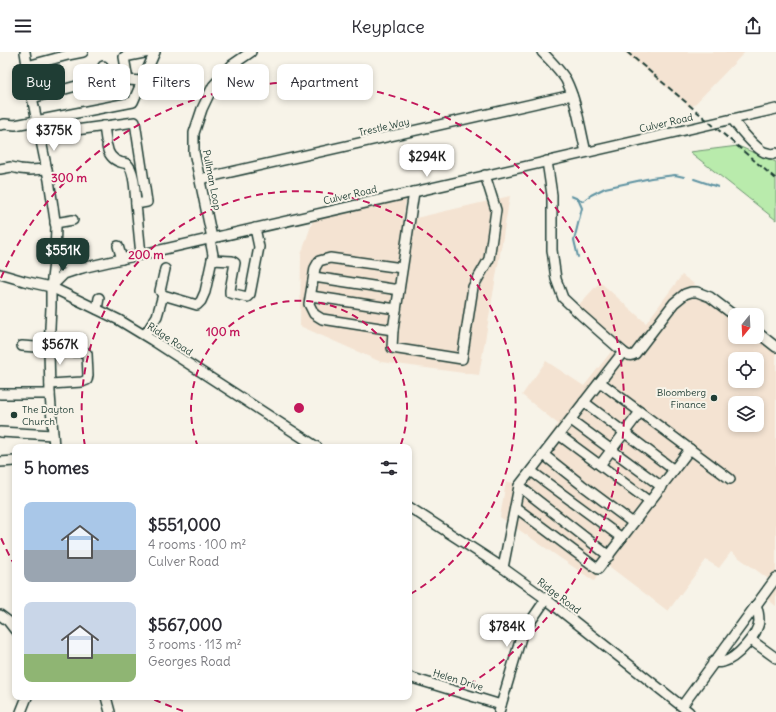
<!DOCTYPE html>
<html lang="en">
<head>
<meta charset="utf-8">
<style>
	:root { --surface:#fff; --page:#f2f2f3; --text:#2b2b33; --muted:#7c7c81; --accent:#1f3d34 }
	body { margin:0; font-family:Delius,sans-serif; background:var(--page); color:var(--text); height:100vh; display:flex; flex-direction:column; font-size:15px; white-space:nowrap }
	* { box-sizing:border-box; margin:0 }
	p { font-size:13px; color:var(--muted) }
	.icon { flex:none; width:22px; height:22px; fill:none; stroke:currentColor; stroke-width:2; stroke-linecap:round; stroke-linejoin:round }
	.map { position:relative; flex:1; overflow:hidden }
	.side { position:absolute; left:12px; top:392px; width:400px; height:256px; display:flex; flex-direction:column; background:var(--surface); border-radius:8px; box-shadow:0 2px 6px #0003 }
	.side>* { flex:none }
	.guide { position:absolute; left:12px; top:12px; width:400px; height:36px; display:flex; gap:8px }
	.needle { width:26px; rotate:198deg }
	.fabs { position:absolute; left:728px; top:256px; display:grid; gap:8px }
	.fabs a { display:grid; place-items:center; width:36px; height:36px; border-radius:8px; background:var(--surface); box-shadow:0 2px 6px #0003; font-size:20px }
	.price { position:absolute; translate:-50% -34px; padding:0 9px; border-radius:8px; background:#fff; color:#222; font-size:13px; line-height:26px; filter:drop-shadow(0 1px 2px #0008) }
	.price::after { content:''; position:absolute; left:50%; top:24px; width:12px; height:9px; margin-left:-6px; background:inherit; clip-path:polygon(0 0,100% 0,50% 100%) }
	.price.selected { background:var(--accent); color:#fff }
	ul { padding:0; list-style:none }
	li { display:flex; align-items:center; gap:12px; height:100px; padding:0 12px }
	li span { display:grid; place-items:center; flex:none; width:112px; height:80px; border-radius:8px; color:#555 }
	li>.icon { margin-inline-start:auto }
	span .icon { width:48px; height:48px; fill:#fffc; stroke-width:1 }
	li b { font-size:17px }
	h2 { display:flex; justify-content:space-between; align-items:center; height:48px; padding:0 12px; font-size:17px }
	.tag { padding:0 14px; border-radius:8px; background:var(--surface); box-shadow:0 2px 6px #0003; font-size:14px; line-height:36px }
	.tag.selected { background:var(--accent); color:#fff }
	header { display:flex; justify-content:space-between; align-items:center; height:52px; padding:0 12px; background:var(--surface); font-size:18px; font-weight:600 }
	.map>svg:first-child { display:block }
	.built { fill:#f4e3d2; fill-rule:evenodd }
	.green { fill:#b9ebac; stroke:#6c9470 }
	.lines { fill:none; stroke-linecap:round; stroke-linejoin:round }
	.stream { stroke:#6094a3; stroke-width:2 }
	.minor-casing { stroke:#1f3d34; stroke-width:12 }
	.minor { stroke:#f7f3e8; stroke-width:9 }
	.rail { stroke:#1f3d34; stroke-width:2; stroke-dasharray:6 3; stroke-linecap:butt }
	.ring { fill:none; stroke:#c2185b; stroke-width:2; stroke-dasharray:7 5 }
	.poi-dot { fill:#1f3d34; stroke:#f7f3e8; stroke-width:1.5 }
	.labels { text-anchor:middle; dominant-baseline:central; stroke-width:4; stroke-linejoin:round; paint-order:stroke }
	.street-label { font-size:10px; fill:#1f3d34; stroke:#f7f3e8 }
	.poi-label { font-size:10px; fill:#1f3d34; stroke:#f7f3e8; text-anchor:end }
	.centre { fill:#c2185b; stroke:#f7f3e8; stroke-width:2 }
	.ring-label { font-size:12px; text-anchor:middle; font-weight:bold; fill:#c2185b; stroke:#f7f3e8; stroke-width:4; stroke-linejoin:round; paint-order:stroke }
</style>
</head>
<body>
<header><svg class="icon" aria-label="menu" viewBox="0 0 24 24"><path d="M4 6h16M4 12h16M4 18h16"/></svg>Keyplace<svg class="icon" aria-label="share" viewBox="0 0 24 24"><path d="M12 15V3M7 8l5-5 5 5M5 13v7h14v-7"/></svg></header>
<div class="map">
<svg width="776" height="660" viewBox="0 0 776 660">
	<rect width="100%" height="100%" fill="#f7f3e8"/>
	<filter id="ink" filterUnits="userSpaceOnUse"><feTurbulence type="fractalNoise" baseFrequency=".025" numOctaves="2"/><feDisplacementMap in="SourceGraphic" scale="8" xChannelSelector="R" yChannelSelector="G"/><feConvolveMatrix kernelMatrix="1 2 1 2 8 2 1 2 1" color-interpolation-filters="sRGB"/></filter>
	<g filter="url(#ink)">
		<g class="built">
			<polygon points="624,0 745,0 691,56"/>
			<polygon points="407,141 403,169 510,144 479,323 381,310 300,274 301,203 315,162"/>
			<path d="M682 223 736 263H735V285H757L776 292V554L761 542 770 528 731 500 719 516 706 508 668 559 606 512 594 529 500 465 506 430 518 431 558 372 522 343 546 309 584 334 614 296 574 258 600 230 646 271ZM735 307H757V329H735ZM735 351H757V373H735Z"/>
		</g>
		<polygon class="green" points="738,94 776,110 776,168 690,100"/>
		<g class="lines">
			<g class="stream">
				<polyline points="694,127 718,135"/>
				<polyline points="571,144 583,149 591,143 605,136 651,126 675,123 684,125"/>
				<polyline points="578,205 574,188 582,156 578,147"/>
			</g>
			<defs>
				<g id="minor">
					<polyline points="25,0 32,45 49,128 56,175 55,202 51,235 51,255 49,296 50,342 54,395"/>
					<path d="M542 0C550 8 560 18 566 28 577 50 580 76 586 100"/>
					<polyline points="27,14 68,3 83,0"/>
					<polyline points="142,29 128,28 124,5 149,0"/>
					<polyline points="32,46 106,26 103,14"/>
					<path d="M732 67C739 76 754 95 764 100 767 101 771 102 774 102L776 101"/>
					<polyline points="0,73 5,72 15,73 133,50 155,0"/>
					<polyline points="104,74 106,88"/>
					<polyline points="39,83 135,70 147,150 136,152 141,203"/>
					<path d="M107 94C108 102 113 108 120 110 122 111 126 111 127 112 135 118 135 142 136 152"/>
					<path d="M547 109 552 143V198L556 227 563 246 581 263 623 300C627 303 630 305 635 302L674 251 685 242 691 240H697L710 245 735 264"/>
					<polyline points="0,117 11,115 20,117 30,118 47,117"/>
					<polyline points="200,127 572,43"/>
					<polyline points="414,140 393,278 392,296 462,307 473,235 489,207 496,158 485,123"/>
					<polyline points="55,171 73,168"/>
					<polyline points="212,186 194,100 194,81 202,57 213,34 232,13 251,0"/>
					<polyline points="118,194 122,207"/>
					<polyline points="55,202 65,212 82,216"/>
					<polyline points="212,208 232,209 235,211 230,238 230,241 247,245 250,242 259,195 255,176"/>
					<polyline points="165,217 160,239 163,243 197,253 201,249 205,240 213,203 210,187"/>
					<polyline points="0,222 24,229 51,235 119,268 152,288 317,395"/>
					<polyline points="314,225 399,238"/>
					<polyline points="51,235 64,222 82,216 776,57"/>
					<polyline points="311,244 396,257"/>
					<polyline points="97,257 99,246"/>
					<polyline points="393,278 322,267 314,262 309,252 315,216 319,209 330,206 402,216"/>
					<polyline points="757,280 776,295"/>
					<polyline points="145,283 157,264 163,243"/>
					<polyline points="22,294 49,296"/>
					<polyline points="49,299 85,300 87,302 88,323 87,328 82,330 50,332"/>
					<polyline points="600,330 730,427"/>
					<polyline points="0,342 50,342"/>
					<polyline points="584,350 674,418"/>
					<polyline points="571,368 662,435"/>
					<polyline points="0,380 53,383"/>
					<polyline points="559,383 650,450"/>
					<polyline points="544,403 582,433 633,471"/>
					<polyline points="0,410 15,409"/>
					<polyline points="600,413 640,360"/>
					<polyline points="531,419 622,486"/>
					<polyline points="519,434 609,504"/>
					<polyline points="409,455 503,516 546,547 689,660"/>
					<polyline points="515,455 598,517 690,397"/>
					<polyline points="503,516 519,434 623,300"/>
					<polyline points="0,563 8,569 15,578"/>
					<polyline points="751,588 776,606"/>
					<path d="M713 610C716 610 720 611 723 610 736 607 758 583 759 569 759 563 758 558 756 553"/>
					<polyline points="409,625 501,653"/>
					<polyline points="106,645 110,660"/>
					<polyline points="682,654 776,526"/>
					<polyline points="21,660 27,645"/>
					<polyline points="499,660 522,582 546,547"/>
				</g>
			</defs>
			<use href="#minor" class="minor-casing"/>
			<use href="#minor" class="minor"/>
			<polyline class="rail" points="627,0 776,127"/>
		</g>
	</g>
	<g class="ring">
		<path d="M198 395A108 108 0 1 1 400 395"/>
		<path d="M85 394A217 217 0 1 1 409 543"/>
		<path d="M183 659A325 325 0 0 1 151 646M15 514A325 325 0 0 1 1 486M1 226A325 325 0 1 1 415 659"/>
	</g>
	<g class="poi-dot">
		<circle cx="714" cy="346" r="4"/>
		<circle cx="14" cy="363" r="4"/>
	</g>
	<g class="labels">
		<g class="street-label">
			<text transform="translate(666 71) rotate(-13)">Culver Road</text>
			<text transform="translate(384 75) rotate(-13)">Trestle Way</text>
			<text transform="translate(212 128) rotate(79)">Pullman Loop</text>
			<text transform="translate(350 143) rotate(-13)">Culver Road</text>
			<text transform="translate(170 287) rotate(33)">Ridge Road</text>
			<text transform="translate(559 544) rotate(37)">Ridge Road</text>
			<text transform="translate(458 628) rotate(17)">Helen Drive</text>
		</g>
		<g class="poi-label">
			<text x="706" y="340">Bloomberg<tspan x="706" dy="12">Finance</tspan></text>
			<text x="22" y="357" text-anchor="start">The Dayton<tspan x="22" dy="12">Church</tspan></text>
		</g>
	</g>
	<circle cx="299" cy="356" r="6" class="centre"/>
	<g class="ring-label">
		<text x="69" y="130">300 m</text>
		<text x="146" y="207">200 m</text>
		<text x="223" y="284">100 m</text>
	</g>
</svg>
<div class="fabs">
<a><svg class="needle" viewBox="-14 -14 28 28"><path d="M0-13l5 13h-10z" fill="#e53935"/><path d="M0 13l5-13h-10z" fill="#7c7c81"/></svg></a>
<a><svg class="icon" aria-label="locate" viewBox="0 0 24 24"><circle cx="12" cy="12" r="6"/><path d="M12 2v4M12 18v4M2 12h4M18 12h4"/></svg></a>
<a><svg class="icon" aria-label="layers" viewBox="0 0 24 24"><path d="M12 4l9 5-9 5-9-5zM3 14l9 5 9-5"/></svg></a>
</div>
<b class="price" style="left:54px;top:100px">$375K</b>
<b class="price" style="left:427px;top:126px">$294K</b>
<b class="price selected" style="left:63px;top:220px">$551K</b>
<b class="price" style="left:60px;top:314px">$567K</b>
<b class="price" style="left:507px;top:596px">$784K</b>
<div class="guide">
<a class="tag selected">Buy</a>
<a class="tag">Rent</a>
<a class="tag">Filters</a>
<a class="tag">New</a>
<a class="tag">Apartment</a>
</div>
<section class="side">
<h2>5 homes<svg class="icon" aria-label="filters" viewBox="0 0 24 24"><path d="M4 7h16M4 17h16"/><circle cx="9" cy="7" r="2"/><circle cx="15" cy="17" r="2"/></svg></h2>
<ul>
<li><span style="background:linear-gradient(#a9c7e8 60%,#9aa5b1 0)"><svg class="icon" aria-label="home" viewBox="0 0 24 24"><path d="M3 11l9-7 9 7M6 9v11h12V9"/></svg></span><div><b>$551,000</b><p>4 rooms · 100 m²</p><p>Culver Road</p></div></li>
<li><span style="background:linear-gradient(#c9d6e8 65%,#8fb573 0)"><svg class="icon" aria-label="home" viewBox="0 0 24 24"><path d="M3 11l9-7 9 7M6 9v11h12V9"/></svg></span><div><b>$567,000</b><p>3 rooms · 113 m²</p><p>Georges Road</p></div></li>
</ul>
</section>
</div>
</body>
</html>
